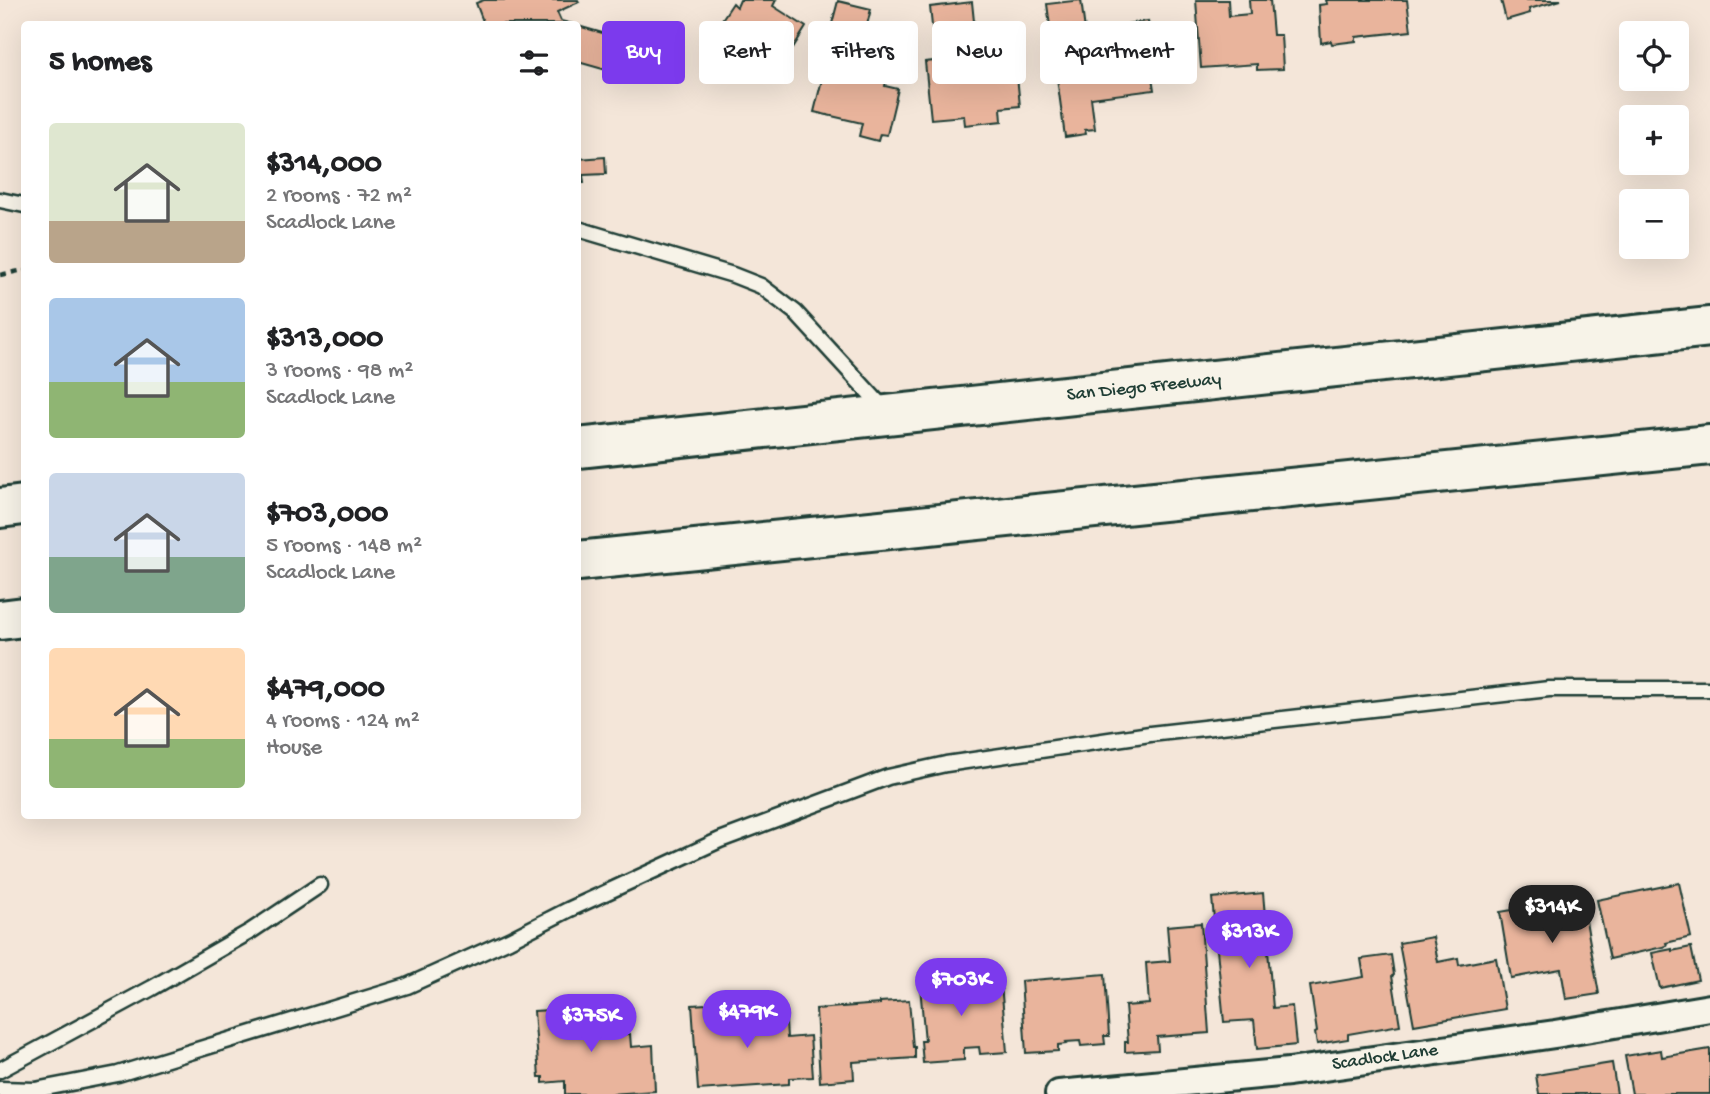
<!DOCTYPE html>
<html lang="en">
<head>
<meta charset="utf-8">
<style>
	:root { --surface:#fff; --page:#f2f2f2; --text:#202124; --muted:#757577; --accent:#7c3aed }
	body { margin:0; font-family:"Gochi Hand",sans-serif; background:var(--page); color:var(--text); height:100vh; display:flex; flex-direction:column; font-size:26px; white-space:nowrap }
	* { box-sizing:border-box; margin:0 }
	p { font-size:23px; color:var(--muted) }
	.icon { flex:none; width:38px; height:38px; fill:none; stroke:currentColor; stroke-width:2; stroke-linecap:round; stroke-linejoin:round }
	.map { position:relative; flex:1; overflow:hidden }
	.details { position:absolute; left:21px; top:21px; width:560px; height:798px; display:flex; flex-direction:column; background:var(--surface); border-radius:7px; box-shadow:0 7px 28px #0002 }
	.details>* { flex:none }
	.top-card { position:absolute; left:602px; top:21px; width:665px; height:63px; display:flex; gap:14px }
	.fabs { position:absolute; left:1619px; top:21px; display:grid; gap:14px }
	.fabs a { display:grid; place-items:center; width:70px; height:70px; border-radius:7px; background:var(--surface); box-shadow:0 7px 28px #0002; font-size:35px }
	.price { position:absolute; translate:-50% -60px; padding:0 16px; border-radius:24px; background:var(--accent); color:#fff; font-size:23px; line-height:46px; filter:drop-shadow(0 2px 4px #0008) }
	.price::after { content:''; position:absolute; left:50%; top:42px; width:21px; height:16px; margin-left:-10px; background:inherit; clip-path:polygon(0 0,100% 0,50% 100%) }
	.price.current { background:#222; color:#fff }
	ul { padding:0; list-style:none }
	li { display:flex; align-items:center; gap:21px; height:175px; padding:0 28px }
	li span { display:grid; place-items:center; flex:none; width:196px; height:140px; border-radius:7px; color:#555 }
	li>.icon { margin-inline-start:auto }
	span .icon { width:84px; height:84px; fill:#fffc; stroke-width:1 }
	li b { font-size:30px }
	h2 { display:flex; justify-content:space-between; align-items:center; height:84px; padding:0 28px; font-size:30px }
	.tag { padding:0 24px; border-radius:7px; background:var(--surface); box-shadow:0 7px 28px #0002; font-size:24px; line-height:63px }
	.tag.current { background:var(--accent); color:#fff }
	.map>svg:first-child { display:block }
	.building { fill:#e9b49c; stroke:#1f3d34; stroke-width:2 }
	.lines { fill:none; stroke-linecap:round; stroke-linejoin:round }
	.lane-casing { stroke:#1f3d34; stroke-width:19 }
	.street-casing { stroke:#1f3d34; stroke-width:32 }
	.highway-casing { stroke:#1f3d34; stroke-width:44 }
	.path { stroke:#1f3d34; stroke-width:4.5; stroke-dasharray:7 5; stroke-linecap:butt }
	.lane { stroke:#f7f3e8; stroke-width:14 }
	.street { stroke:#f7f3e8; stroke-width:26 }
	.highway { stroke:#f7f3e8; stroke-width:38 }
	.labels { text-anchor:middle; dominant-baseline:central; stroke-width:6; stroke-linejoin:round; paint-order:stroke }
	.street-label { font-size:19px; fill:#1f3d34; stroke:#f7f3e8 }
</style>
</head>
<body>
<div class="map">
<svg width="1710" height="1094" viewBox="0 0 1710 1094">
	<rect width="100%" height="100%" fill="#f4e6d9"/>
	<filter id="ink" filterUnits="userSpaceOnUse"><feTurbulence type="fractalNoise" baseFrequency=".0143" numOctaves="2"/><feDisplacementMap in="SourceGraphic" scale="14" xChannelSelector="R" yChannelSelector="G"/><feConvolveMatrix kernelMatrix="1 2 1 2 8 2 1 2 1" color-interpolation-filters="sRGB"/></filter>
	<g filter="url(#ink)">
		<g class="building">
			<polygon points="484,0 578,0 579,2 557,12 561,21 573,24 484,24 476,3"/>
			<polygon points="740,0 776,0 773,6 806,27 777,73 713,33 733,3 737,7"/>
			<polygon points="1081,0 1085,30 1148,21 1155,76 1152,77 1154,90 1091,98 1095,129 1085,130 1086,134 1065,137 1047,4"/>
			<polygon points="1196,0 1228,0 1229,16 1250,14 1249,0 1270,0 1273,35 1281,35 1283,69 1257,70 1257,64 1201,68"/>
			<polygon points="1326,0 1407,0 1411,31 1356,37 1356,41 1332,44 1331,41 1321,43 1319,5 1327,4"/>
			<polygon points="1501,0 1561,0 1529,9 1530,13 1506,20"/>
			<polygon points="838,1 871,9 863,41 903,51 896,81 887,78 885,86 898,89 887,135 880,134 878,141 859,136 862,123 814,112 833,35 829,35"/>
			<polygon points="972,2 975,31 1012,26 1020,106 1001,108 1002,121 965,125 964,116 931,119 925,62 955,59 954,51 935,54 930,7"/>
			<polygon points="578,26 620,38 618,46 631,50 624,75 578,62"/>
			<polygon points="605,157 606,174 583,175 584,183 578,183 578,159"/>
			<polygon points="1679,883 1691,937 1666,943 1667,946 1610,959 1597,900"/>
			<polygon points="1263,893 1273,1008 1292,1006 1296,1045 1257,1049 1254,1020 1224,1022 1212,898"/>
			<polygon points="1582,898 1599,994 1566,999 1561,969 1511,978 1500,912"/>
			<polygon points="1201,923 1209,1033 1157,1037 1158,1050 1125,1052 1125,1042 1128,1042 1125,1006 1149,1004 1146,963 1170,961 1167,926"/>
			<polygon points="1433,937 1438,962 1458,958 1459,965 1496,958 1505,1009 1414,1025 1399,943"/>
			<polygon points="1691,947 1698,980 1660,988 1652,953 1672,949 1672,951"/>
			<polygon points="1391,955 1394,975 1392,976 1400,1025 1348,1034 1348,1039 1317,1044 1315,1033 1317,1032 1310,986 1364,977 1361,959"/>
			<polygon points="954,973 956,984 978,982 979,986 1001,984 1007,1052 980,1054 979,1047 964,1048 964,1060 923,1063 921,1041 925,1041 920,986 923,986 922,975"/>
			<polygon points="1105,974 1109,1036 1104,1036 1105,1044 1081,1046 1080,1041 1066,1042 1067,1044 1058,1045 1058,1051 1026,1053 1021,981"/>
			<polygon points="909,1000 913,1047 915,1047 915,1058 853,1062 854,1079 820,1082 816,1009 880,1004 880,1002"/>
			<polygon points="721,1003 723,1027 735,1026 734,1011 779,1008 780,1022 786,1022 787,1038 810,1036 813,1077 789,1078 789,1084 698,1090 692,1005"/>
			<polygon points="583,1008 584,1019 625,1017 626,1034 630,1034 631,1047 653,1045 655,1091 610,1094 565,1094 565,1081 543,1083 543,1077 539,1077 534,1011"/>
			<polygon points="1710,1049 1710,1094 1632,1094 1625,1056 1661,1050 1662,1057"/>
			<polygon points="1612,1063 1617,1094 1539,1094 1536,1075"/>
		</g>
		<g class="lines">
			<defs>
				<g id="lane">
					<polyline points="0,200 24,205"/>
					<polyline points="578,229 733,275 761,286 795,312 886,411"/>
					<polyline points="0,1070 152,988 251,931 320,885"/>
					<polyline points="0,1089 35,1090 118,1074 407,986 509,940 568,910 720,840 888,777 946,764 1150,734 1549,689 1710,689"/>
				</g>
				<polyline id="street" points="1059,1094 1289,1072 1555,1034 1710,1008"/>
				<g id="highway">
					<polyline points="578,448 1710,327"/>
					<polyline points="0,508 24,505"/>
					<polyline points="578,561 1710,445"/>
					<polyline points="0,620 24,617"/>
				</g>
			</defs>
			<use href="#lane" class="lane-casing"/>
			<use href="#street" class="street-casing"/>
			<use href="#highway" class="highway-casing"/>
			<polyline class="path" points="0,275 24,270"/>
			<use href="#lane" class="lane"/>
			<use href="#street" class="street"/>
			<use href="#highway" class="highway"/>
		</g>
	</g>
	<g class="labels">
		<g class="street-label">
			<text transform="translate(1144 388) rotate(-6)">San Diego Freeway</text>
			<text transform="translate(1385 1058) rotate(-8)">Scadlock Lane</text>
		</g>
	</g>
</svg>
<div class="fabs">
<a><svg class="icon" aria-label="locate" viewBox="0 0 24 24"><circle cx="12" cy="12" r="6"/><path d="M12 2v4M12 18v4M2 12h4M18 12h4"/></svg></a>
<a>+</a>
<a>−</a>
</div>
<b class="price current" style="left:1552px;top:945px">$314K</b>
<b class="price" style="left:1249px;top:970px">$313K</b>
<b class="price" style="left:961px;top:1018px">$703K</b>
<b class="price" style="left:747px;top:1050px">$479K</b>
<b class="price" style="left:591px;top:1054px">$375K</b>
<div class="top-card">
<a class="tag current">Buy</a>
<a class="tag">Rent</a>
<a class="tag">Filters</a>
<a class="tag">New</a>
<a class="tag">Apartment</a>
</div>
<section class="details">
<h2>5 homes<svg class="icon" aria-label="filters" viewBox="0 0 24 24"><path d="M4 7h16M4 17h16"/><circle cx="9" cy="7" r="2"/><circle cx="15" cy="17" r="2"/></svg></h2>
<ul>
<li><span style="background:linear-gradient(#dfe7d0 70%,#b9a48a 0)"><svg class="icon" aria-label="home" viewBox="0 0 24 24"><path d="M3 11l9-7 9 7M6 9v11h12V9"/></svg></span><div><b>$314,000</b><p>2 rooms · 72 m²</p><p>Scadlock Lane</p></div></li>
<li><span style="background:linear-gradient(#a9c7e8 60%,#8fb573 0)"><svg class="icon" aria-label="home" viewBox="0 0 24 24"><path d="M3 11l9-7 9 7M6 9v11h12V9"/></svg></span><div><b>$313,000</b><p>3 rooms · 98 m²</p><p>Scadlock Lane</p></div></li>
<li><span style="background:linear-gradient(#c9d6e8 60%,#7fa58c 0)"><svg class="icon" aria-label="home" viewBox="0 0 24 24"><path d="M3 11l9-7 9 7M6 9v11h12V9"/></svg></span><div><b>$703,000</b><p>5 rooms · 148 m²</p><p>Scadlock Lane</p></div></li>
<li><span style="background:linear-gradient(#ffd9b3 65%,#8fb573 0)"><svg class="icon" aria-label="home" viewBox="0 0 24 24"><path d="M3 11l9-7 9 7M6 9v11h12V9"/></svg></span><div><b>$479,000</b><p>4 rooms · 124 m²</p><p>House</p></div></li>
</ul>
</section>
</div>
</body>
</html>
